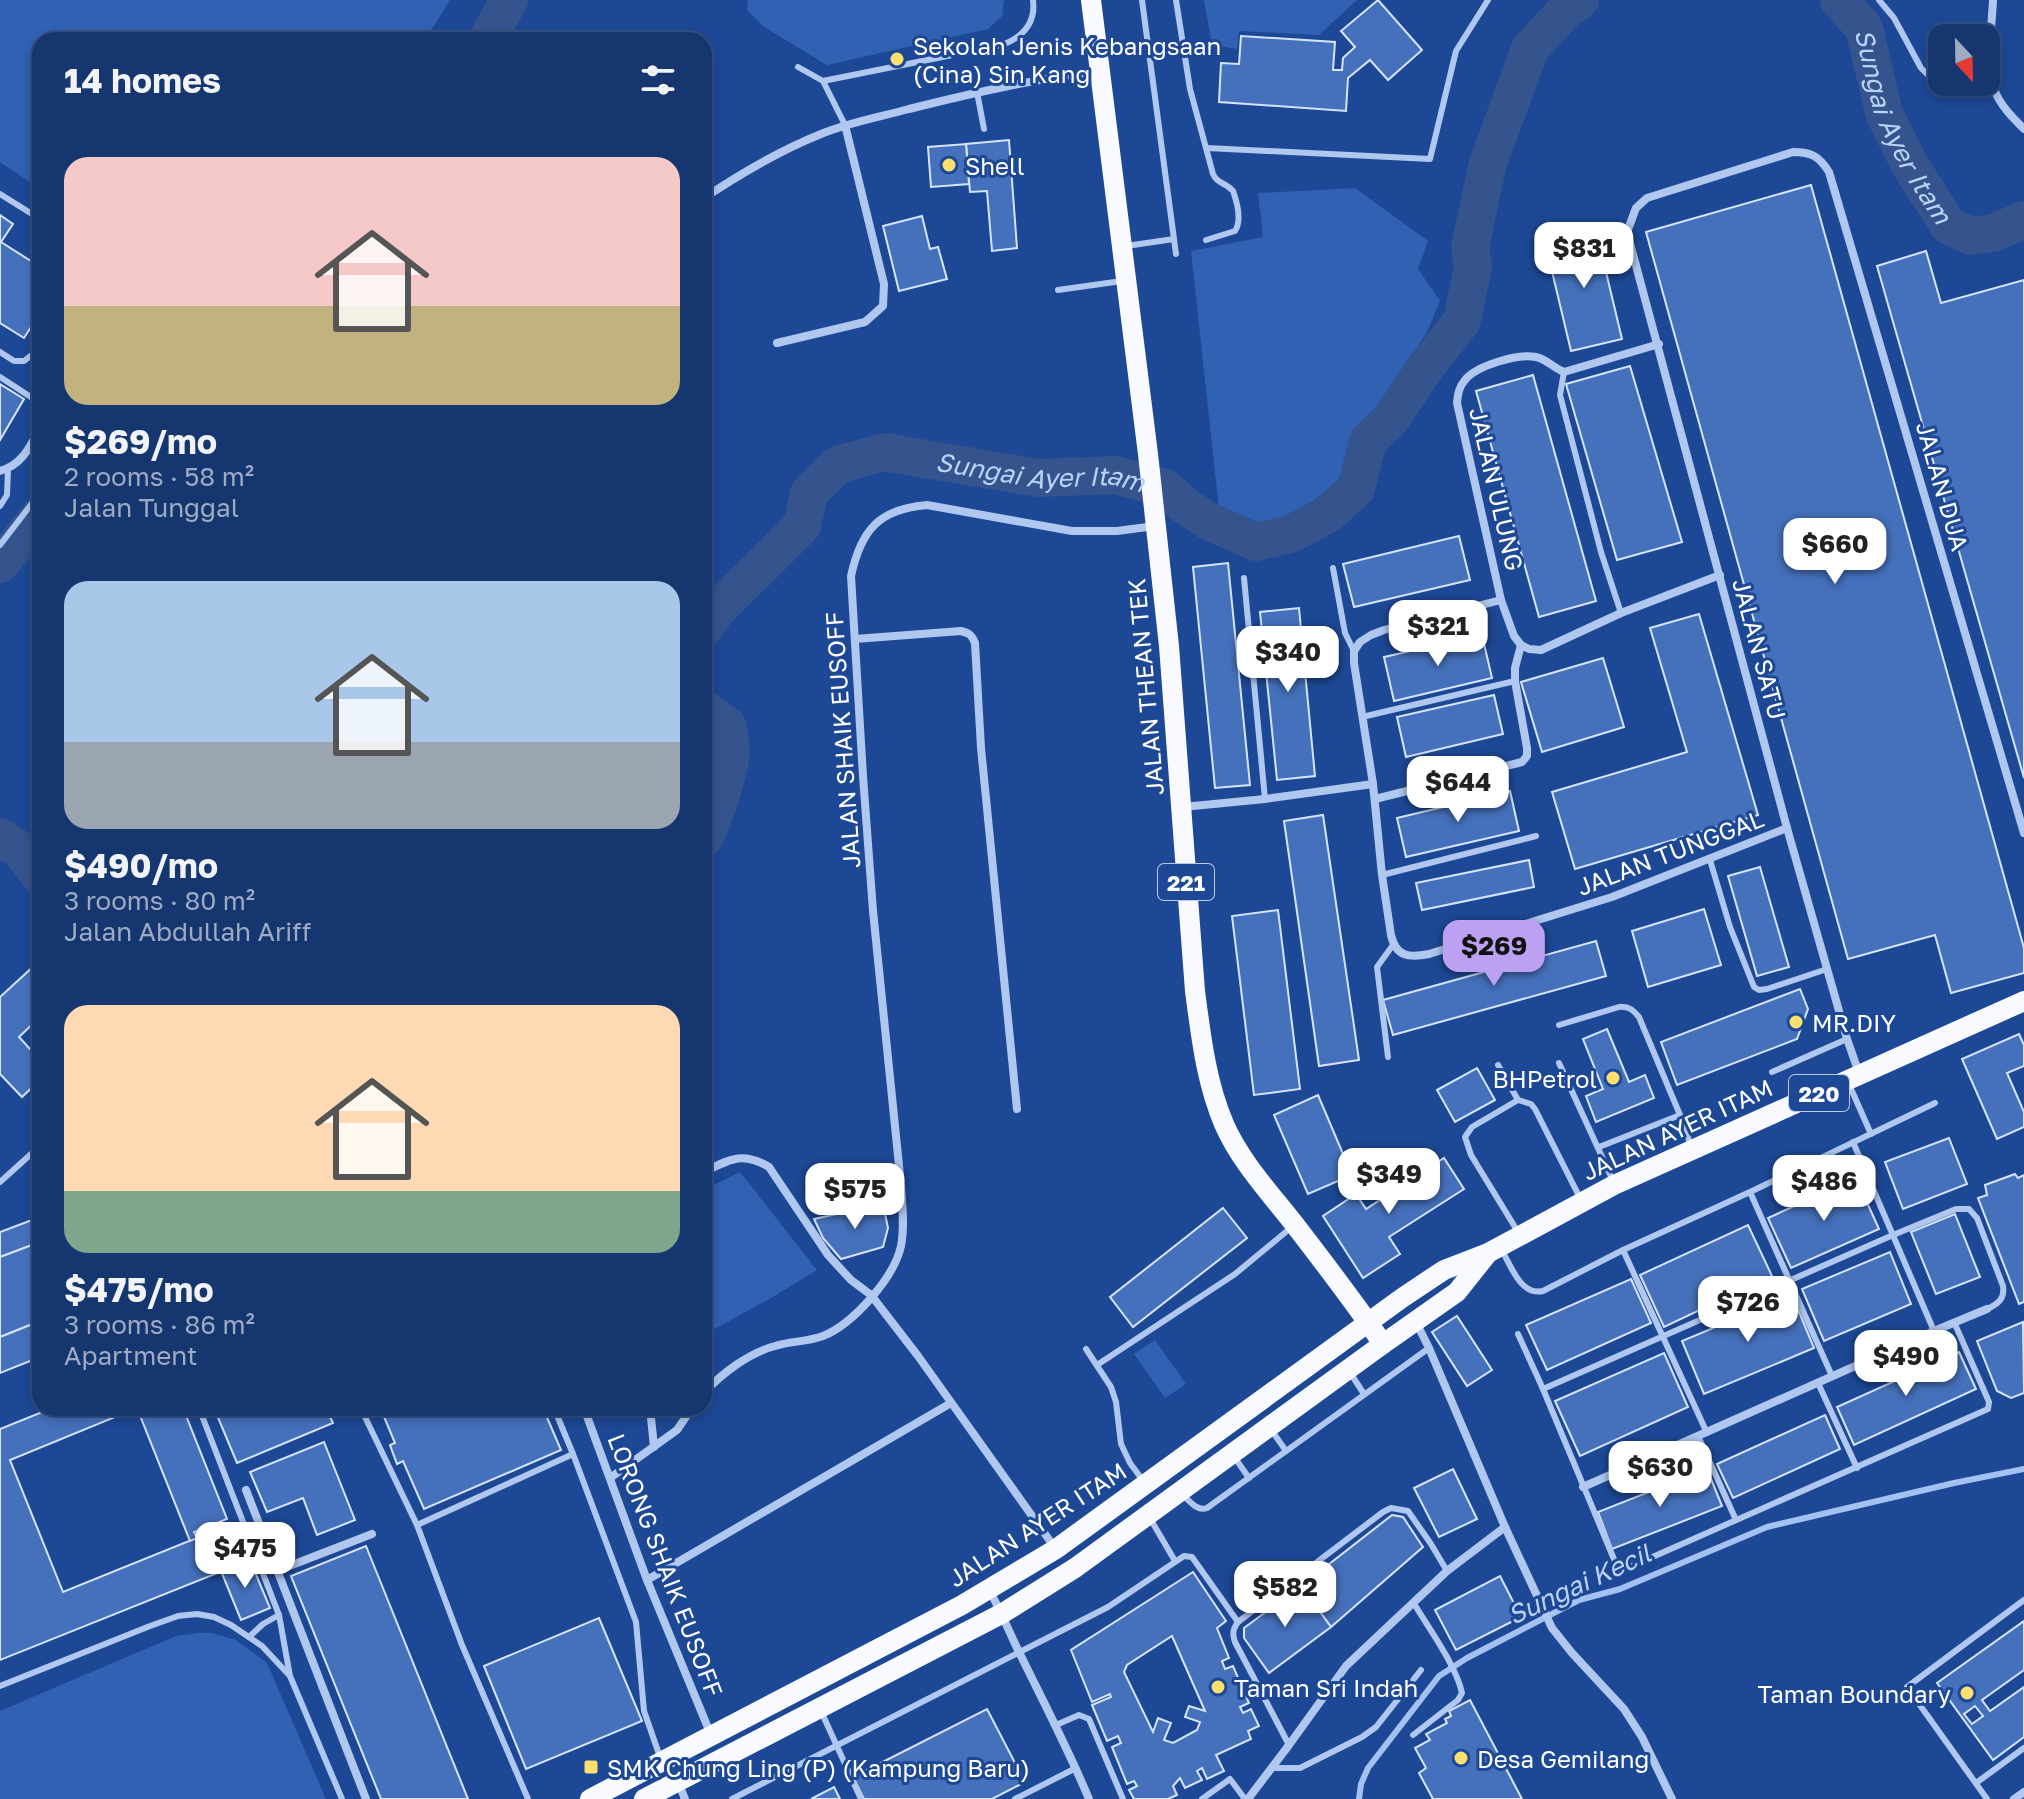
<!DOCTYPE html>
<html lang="en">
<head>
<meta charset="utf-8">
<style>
	:root { --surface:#163670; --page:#234178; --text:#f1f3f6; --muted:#9eabc3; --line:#355083; --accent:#bca0f2 }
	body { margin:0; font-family:"Golos Text",sans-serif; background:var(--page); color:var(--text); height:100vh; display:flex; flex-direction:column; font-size:30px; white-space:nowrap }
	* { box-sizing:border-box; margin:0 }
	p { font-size:26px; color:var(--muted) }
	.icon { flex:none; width:44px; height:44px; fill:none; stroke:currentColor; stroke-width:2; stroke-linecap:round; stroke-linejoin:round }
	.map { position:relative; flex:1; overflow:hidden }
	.drawer { position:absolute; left:32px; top:32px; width:680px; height:1384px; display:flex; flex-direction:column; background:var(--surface); border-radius:24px; box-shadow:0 4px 12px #0003,0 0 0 2px var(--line) }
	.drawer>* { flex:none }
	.needle { width:52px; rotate:158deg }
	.tools { position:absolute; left:1928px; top:24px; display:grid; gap:16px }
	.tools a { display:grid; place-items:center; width:72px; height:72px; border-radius:16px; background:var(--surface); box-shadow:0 4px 12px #0003,0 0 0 2px var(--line); font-size:40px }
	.price { position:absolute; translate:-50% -68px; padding:0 18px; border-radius:16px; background:#fff; color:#222; font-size:26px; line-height:52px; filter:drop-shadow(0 2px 4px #0008) }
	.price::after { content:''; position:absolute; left:50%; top:48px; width:24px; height:18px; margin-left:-12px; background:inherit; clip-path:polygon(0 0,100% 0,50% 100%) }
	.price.selected { background:var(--accent); color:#111 }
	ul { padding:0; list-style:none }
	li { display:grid; align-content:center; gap:16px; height:424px; padding:0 32px }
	li span { display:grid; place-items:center; height:248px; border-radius:24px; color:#555 }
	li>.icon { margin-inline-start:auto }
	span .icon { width:144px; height:144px; fill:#fffc; stroke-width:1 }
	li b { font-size:34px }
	h2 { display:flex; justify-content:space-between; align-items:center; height:96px; padding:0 32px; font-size:34px }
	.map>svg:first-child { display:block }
	.green { fill:#3161b3 }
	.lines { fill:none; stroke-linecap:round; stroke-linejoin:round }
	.stream { stroke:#a3c1f1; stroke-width:6 }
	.river { stroke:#35548d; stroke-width:38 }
	.building { fill:#4571bc; stroke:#d6e4fb; stroke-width:2; fill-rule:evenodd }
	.service { stroke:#b0c7ef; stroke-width:6 }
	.minor { stroke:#b0c7ef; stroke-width:8 }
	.primary { stroke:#f8faff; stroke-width:20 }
	.poi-dot { fill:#fee06e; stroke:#1d4895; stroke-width:3 }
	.labels { text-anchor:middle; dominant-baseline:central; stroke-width:6; stroke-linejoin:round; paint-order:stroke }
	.shield { fill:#1d4895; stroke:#bbc8df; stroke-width:2 }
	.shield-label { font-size:22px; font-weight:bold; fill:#fff }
	.poi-label { font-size:24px; fill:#fff; stroke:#1d4895; text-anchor:start }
	.street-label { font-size:24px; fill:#fff; stroke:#1d4895 }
	.water-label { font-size:26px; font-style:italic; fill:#bcd2f6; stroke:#1d4895 }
</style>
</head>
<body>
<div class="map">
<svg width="2024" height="1799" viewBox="0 0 2024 1799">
	<rect width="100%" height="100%" fill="#1d4895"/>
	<g class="green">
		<polygon points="0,0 450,0 425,40 40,40 40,189 0,162"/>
		<polygon points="748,0 1004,0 1002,16 988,29 827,65 764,27 747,10"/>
		<polygon points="1204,0 1357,0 1319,35 1239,31 1237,49 1212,45"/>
		<polygon points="1355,188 1428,241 1418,269 1440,301 1427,332 1387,395 1352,433 1343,477 1312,502 1290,515 1256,526 1219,509 1191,251 1263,237 1258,193"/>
		<polygon points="740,1172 817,1270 771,1298 704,1335 704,1190"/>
		<polygon points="1155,1340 1186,1384 1165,1398 1134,1354"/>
		<polygon points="200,1633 212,1633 236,1640 267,1663 326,1799 0,1799 0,1711 176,1636"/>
	</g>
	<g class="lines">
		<polyline class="stream" points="1359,1799 1361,1784 1368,1768 1439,1676 1467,1658 1579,1600 1620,1589 1767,1527 1954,1483 2024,1469"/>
		<g class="river">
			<path id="s1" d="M1839 0 1864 28 1884 113 1911 167 1949 226 1971 236 1993 233 2024 220"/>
			<polyline points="487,40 509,0"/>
			<polyline points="0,564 40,515"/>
			<path id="s2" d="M704 628 717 610 802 526 809 493 837 465 884 452 1039 478 1114 475 1165 488 1184 505 1208 521 1256 542 1291 534 1328 514 1356 489 1368 441 1391 419 1425 368 1462 321 1473 266 1470 247 1488 163 1530 49 1565 11 1580 0"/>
			<path d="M704 709 727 725C729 734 731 742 731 751 731 768 713 822 704 838"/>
			<polyline points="0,837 20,850 40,876"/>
		</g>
	</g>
	<g class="building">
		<polygon points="1378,0 1422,50 1388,80 1370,60 1348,78 1346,111 1219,102 1221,63 1239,64 1241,36 1335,42 1333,70 1342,70 1343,58 1355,47 1341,31"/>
		<polygon points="1009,140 1017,248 992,251 987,191 970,192 966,144"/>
		<polygon points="966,144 969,184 931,187 928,147"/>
		<polygon points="1811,185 2024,948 2024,973 1951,993 1935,935 1848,959 1646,232"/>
		<polygon points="0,215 13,224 1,242 34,263 40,255 40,313 24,338 0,323"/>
		<polygon points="922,216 930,249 938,247 947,279 899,291 883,226"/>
		<polygon points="1596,230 1622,339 1571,351 1545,242"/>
		<polygon points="1926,251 1941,303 2024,280 2024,778 1877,266"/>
		<polygon points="1630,366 1682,542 1617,560 1566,384"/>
		<polygon points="1533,375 1596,601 1539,617 1476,391"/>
		<polygon points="0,384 24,399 0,440"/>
		<polygon points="1459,536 1470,580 1354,607 1343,564"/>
		<polygon points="1228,563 1250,785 1215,788 1193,567"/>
		<polygon points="1299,608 1315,776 1277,780 1260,612"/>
		<polygon points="1699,614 1758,815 1575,869 1552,792 1687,752 1650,628"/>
		<polygon points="1482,635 1492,678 1394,701 1384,657"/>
		<polygon points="1603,658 1624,727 1542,752 1521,682"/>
		<polygon points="1494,695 1503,734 1406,757 1397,717"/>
		<polygon points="1510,791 1519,831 1406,857 1397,818"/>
		<polygon points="1323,815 1359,1060 1319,1066 1284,821"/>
		<polygon points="1529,860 1534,887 1422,910 1416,883"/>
		<polygon points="1760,867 1789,967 1757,976 1728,876"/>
		<polygon points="1704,909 1721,965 1648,987 1632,931"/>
		<polygon points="1278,910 1300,1089 1254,1095 1232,916"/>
		<polygon points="1596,941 1606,976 1393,1035 1383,1000"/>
		<polygon points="35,965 40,970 40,1017 19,1037 40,1060 40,1080 22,1097 0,1074 0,997"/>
		<polygon points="1800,989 1808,1009 1797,1039 1677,1085 1661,1042"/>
		<polygon points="1607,1029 1629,1082 1645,1075 1654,1098 1596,1122 1586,1096 1603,1089 1583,1039"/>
		<polygon points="2019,1034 2024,1045 2024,1066 2007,1073 2024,1112 2024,1127 1997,1139 1962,1059"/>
		<polygon points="1477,1068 1495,1100 1455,1122 1437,1090"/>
		<polygon points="1318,1095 1352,1175 1308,1194 1274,1115"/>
		<polygon points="1949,1138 1967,1184 1903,1209 1885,1162"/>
		<polygon points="1444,1158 1464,1189 1389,1237 1400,1254 1363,1278 1323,1216 1356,1194 1366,1209"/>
		<polygon points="2015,1174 2018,1178 2024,1175 2024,1302 2019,1304 1978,1198 1987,1195 1985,1185"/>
		<polygon points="1856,1178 1879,1229 1791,1268 1768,1218"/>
		<polygon points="883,1204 888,1228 883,1247 841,1259 823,1238 814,1219"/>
		<polygon points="1223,1208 1247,1238 1133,1327 1110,1297"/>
		<polygon points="1955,1214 1980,1277 1936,1294 1911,1232"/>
		<polygon points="40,1217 40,1242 0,1257 0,1232"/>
		<polygon points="1748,1225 1772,1276 1664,1327 1640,1275"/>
		<polygon points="40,1242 40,1321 0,1337 0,1257"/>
		<polygon points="1890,1252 1911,1304 1824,1341 1802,1289"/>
		<polygon points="1631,1279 1651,1323 1547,1370 1526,1325"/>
		<polygon points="1792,1295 1814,1348 1704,1394 1682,1341"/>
		<polygon points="1457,1316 1492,1370 1467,1386 1432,1332"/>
		<polygon points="40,1321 40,1357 0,1373 0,1337"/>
		<polygon points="2023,1322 2024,1393 2011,1398 1997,1391 1977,1341"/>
		<polygon points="1959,1352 1976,1389 1854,1445 1837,1407"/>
		<polygon points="1664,1353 1688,1407 1580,1456 1555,1401"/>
		<polygon points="52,1408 118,1408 120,1415 10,1460 63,1592 226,1526 230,1536 239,1532 250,1560 0,1660 0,1429"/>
		<polygon points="137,1408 183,1408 227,1519 194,1532 197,1538 190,1541"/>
		<polygon points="214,1408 326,1408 333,1423 237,1463"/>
		<polygon points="392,1408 543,1408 561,1450 424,1509 403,1461 397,1464 390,1445 395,1443 382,1412"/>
		<polygon points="1825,1415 1840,1449 1733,1498 1717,1464"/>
		<polygon points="324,1442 355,1520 317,1535 303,1498 267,1512 250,1472"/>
		<polygon points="1453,1469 1477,1519 1439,1537 1414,1488"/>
		<polygon points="1707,1469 1722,1506 1612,1549 1598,1512"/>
		<polygon points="1392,1515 1403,1517 1423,1547 1331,1627 1301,1586"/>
		<polygon points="366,1546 468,1799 381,1799 291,1576"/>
		<polygon points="250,1560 270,1608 241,1620 221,1571"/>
		<path d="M1193 1572 1226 1621 1217 1628 1229 1658 1222 1661 1225 1669 1233 1666 1249 1703 1240 1707 1243 1713 1251 1709 1259 1726 1248 1731 1251 1739 1216 1755 1224 1771 1207 1779 1202 1768 1197 1771 1202 1780 1185 1788 1180 1778 1173 1786 1177 1795 1168 1799H1134L1129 1790 1137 1786 1134 1781 1127 1784 1112 1747 1121 1743 1118 1736 1107 1741 1092 1705 1111 1697 1110 1694 1092 1702 1071 1650ZM1172 1636 1205 1711 1189 1706 1185 1717 1200 1722 1197 1730 1173 1743 1164 1740 1171 1723 1158 1718 1153 1732 1124 1672 1127 1665Z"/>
		<polygon points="1500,1576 1521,1617 1456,1650 1435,1610"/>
		<polygon points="1301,1586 1331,1627 1269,1673 1244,1638 1244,1628"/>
		<polygon points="599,1618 642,1721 526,1769 484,1666"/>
		<path d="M2024 1621V1670L1982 1700 1990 1711 2024 1687V1737L1993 1760 1937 1683ZM1975 1706 1983 1716 1972 1724 1964 1714Z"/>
		<polygon points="1470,1700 1522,1799 1433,1799 1419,1773 1426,1768 1415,1748 1430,1740 1426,1734 1447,1723 1445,1719 1451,1716 1449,1711"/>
		<polygon points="987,1709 1025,1782 992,1799 864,1799 853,1777"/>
		<polygon points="834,1787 840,1799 811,1799"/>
	</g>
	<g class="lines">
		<g class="service">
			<polyline points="1142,0 1176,254"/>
			<path d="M1176 0 1190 89 1213 174C1217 184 1227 183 1233 191 1237 202 1242 220 1235 231L1206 240"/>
			<polyline points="1879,0 1894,18 1921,68 1928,75 1942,74"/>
			<polyline points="798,67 823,81"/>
			<polyline points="977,92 984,129"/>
			<path d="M845 125 823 81 1002 45C1023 37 1036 23 1033 0"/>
			<polyline points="1207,148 1430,159 1456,51 1488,0"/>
			<polyline points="0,194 40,219"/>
			<polyline points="1126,246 1174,239"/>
			<polyline points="1058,290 1122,281"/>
			<polyline points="0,352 14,361 24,361 33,354 40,343"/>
			<polyline points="1564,372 1560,395 1601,552 1621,613"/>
			<polyline points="0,377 40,403"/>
			<polyline points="0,506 7,495 8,469"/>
			<polyline points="0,545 33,502 40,489"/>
			<polyline points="1333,568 1345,633 1354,651"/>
			<polyline points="1244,578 1265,799"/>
			<polyline points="1362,717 1515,681"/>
			<polyline points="1710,860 1730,927 1754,987 1759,990 1767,989 1827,969"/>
			<polyline points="1382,875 1536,836"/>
			<path d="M1559 1025 1619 1007C1629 1006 1633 1010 1639 1017L1680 1115"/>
			<polyline points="1388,1057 1377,967 1393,945"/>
			<polyline points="1559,1063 1614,1183"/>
			<polyline points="1498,1065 1518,1100 1531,1104 1535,1109 1580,1198"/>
			<polyline points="1772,1072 1847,1039"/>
			<polyline points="1848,1082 1871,1134"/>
			<polyline points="1853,1142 1934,1331"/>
			<polyline points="1599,1147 1680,1115 1691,1146"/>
			<polyline points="0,1182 40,1146"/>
			<polyline points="1750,1192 1832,1376"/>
			<polyline points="1518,1232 1471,1155 1465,1137 1472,1127 1518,1100"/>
			<path d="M1501 1249C1511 1265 1520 1296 1543 1291L1623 1250 1750 1192 1935 1103"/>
			<polyline points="1623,1250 1707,1433"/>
			<polyline points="1518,1334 1543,1389 1616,1564 1623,1570 1988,1409 1989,1402 1954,1322"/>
			<polyline points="1086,1349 1111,1387 1116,1402 1121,1444 1130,1463 1144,1482"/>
			<polyline points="1097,1365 1235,1274 1293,1226"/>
			<polyline points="1351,1374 1364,1394"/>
			<polyline points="1818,1383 1857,1468"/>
			<path d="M1543 1389 1893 1235 1956 1209H1969L1977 1218 2003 1286C2005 1299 1998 1304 1987 1309"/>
			<polyline points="199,1408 279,1615 290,1676 342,1799"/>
			<polyline points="350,1408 364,1415 366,1419 417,1525"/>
			<polyline points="554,1408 573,1454 636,1622 644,1711 660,1757"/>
			<polyline points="1272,1431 1286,1451"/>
			<polyline points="1698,1436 1736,1520"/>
			<polyline points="1235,1458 1249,1478"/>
			<path d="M1182 1494C1189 1500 1197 1512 1207 1508L1429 1348"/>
			<polyline points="1151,1520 1175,1561"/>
			<path d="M1413 1602C1428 1627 1456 1665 1462 1693L1458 1700 1413 1735"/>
			<polyline points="249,1637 263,1624 279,1615"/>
			<polyline points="0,1686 150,1626 178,1616 197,1614 214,1617 231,1625 262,1646 290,1676"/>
			<polyline points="821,1711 861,1799"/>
			<polyline points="1056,1725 1079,1715 1089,1719 1123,1799"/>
			<path d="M1289 1745 1235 1642C1232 1633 1233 1629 1238 1622L1383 1512 1391 1508 1408 1511 1431 1544 1447 1571"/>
			<polyline points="1272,1768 1300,1768 1362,1737 1376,1727 1421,1670"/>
			<polyline points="1976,1783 2024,1748"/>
			<polyline points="528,1799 462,1645 417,1525 573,1454"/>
			<polyline points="732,1799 1108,1607 1184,1556 1192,1557 1238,1622"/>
			<polyline points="1015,1799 1076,1768"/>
			<polyline points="1202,1799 1230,1779 1245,1799"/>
			<polyline points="1987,1799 1907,1687 2024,1600"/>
		</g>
		<g class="minor">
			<path d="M1993 0C1992 23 1986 67 1994 89 2000 105 2012 117 2024 129"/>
			<path d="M704 198C740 174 781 150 821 134 850 122 880 117 909 109 973 93 1034 79 1100 71"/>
			<polyline points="777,343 865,322 883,306 884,284 845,125"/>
			<path d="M1659 344 1564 372C1554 368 1546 359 1536 357 1518 353 1476 366 1465 380 1459 387 1458 393 1457 403L1501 600 1514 636 1521 645 1529 649 1541 650 1621 613 1720 575"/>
			<path d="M0 471C22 465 30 447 40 428"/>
			<path d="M1501 600 1384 630 1371 635 1360 642 1354 651V663L1373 784 1382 875 1391 935C1396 957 1409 958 1429 954L1612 897 1787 828"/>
			<path d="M855 639 961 631C969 633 972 635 975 643L981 748 1017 1109"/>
			<path d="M40 717C35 729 31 739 40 750"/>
			<polyline points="1375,799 1522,762 1527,756 1527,748 1515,681 1515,668 1521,645"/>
			<polyline points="1183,807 1265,799 1373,784"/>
			<path d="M1859 1073 1847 1039 1787 828 1627 232 1636 208 1647 198 1793 152C1811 152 1819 156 1829 172L2024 833"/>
			<path d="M704 1172C730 1159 743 1151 769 1167L828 1255 851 1280 871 1295 918 1356 1055 1548"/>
			<polyline points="1416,1322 1429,1348 1505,1527 1552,1628 1572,1653 1624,1709 1642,1737 1672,1799"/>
			<path d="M704 1393C722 1373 749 1353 775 1346 790 1341 807 1342 823 1336 853 1324 894 1278 901 1246 905 1226 902 1205 901 1185L873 911 863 776 851 576C861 530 879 509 927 505L1072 531H1117L1155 526"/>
			<polyline points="584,1408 647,1580 711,1735"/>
			<polyline points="650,1408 654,1447"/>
			<polyline points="610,1478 677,1430 692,1408"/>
			<polyline points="1583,1487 1934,1331 1987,1309"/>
			<polyline points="246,1490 366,1799"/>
			<polyline points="279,1570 372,1534"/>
			<polyline points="647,1580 951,1403"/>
			<path d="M989 1590C1002 1612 1010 1635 1022 1658 1045 1705 1069 1751 1089 1799"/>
			<polyline points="678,1782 685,1799"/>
			<polyline points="1248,1799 1289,1745 1346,1666 1447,1571 1505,1527"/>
			<polyline points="2014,1799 2024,1792"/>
		</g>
		<g class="primary">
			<path d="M1091 0 1148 454 1169 646 1195 991C1201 1036 1206 1082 1224 1124 1240 1161 1270 1193 1295 1225 1325 1264 1355 1303 1383 1344"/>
			<polyline points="590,1799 962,1605 1056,1549 1402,1298 1444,1270 1488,1253 1614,1185 2024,1001"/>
			<polyline points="644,1799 1003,1613 1075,1568 1383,1344 1457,1292 1488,1253"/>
		</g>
	</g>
	<g class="poi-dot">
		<circle cx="897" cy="59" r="8"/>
		<circle cx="949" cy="165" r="8"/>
		<circle cx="1796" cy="1022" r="8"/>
		<circle cx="1613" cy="1078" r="8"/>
		<circle cx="1218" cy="1687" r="8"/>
		<circle cx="1967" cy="1693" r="8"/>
		<circle cx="1461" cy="1758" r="8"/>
		<rect x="583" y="1759" width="16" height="16" rx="4"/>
	</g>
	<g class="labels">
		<g class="shield">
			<rect x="1158" y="864" width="56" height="36" rx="6"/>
			<rect x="1789" y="1075" width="60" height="36" rx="6"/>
		</g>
		<g class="shield-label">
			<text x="1186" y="882">221</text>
			<text x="1819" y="1093">220</text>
		</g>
		<g class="poi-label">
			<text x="913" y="45">Sekolah Jenis Kebangsaan<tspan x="913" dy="28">(Cina) Sin Kang</tspan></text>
			<text x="965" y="165">Shell</text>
			<text x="1812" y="1022">MR.DIY</text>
			<text x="1597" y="1078" text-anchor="end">BHPetrol</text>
			<text x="1234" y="1687">Taman Sri Indah</text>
			<text x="1951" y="1693" text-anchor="end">Taman Boundary</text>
			<text x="1477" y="1758">Desa Gemilang</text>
			<text x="607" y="1767">SMK Chung Ling (P) (Kampung Baru)</text>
		</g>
		<g class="street-label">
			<text transform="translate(1943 486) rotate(74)">JALAN DUA</text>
			<text transform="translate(1497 489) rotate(77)">JALAN ULUNG</text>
			<text transform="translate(1760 649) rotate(75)">JALAN SATU</text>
			<text transform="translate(1145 687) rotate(-95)">JALAN THEAN TEK</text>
			<text transform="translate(842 740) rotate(-94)">JALAN SHAIK EUSOFF</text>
			<text transform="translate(1670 852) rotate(-21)">JALAN TUNGGAL</text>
			<text transform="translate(1677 1129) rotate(-25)">JALAN AYER ITAM</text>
			<text transform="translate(1037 1524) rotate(-33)">JALAN AYER ITAM</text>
			<text transform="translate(666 1565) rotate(69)">LORONG SHAIK EUSOFF</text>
		</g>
		<g class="water-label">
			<text stroke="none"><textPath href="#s1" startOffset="144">Sungai Ayer Itam</textPath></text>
			<text stroke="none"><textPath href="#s2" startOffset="422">Sungai Ayer Itam</textPath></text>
			<text transform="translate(1579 1584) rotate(-25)">Sungai Kecil</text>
		</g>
	</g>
</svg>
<div class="tools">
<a><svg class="needle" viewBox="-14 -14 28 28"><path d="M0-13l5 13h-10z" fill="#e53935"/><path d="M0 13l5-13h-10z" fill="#9eabc3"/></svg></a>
</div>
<b class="price" style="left:1584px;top:290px">$831</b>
<b class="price" style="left:1835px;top:586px">$660</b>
<b class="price" style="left:1438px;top:668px">$321</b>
<b class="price" style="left:1288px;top:694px">$340</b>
<b class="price" style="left:1458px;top:824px">$644</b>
<b class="price selected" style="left:1494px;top:988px">$269</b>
<b class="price" style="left:1389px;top:1216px">$349</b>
<b class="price" style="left:1824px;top:1223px">$486</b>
<b class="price" style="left:855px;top:1231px">$575</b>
<b class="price" style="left:1748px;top:1344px">$726</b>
<b class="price" style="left:1906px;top:1398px">$490</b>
<b class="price" style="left:1660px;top:1509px">$630</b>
<b class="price" style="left:245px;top:1590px">$475</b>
<b class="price" style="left:1285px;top:1629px">$582</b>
<section class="drawer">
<h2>14 homes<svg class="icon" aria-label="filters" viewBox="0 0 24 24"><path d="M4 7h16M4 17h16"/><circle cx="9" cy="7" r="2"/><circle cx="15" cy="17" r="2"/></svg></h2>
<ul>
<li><span style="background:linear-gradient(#f6c9c9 60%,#c2b280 0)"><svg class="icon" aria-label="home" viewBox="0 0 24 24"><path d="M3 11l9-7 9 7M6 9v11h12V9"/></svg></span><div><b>$269/mo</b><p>2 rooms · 58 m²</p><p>Jalan Tunggal</p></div></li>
<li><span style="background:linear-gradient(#a9c7e8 65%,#9aa5b1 0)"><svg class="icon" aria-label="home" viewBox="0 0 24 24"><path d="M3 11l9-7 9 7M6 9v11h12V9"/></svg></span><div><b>$490/mo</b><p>3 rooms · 80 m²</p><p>Jalan Abdullah Ariff</p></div></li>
<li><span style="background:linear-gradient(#ffd9b3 75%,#7fa58c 0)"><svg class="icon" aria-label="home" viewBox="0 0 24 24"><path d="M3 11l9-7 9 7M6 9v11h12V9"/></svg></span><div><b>$475/mo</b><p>3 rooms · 86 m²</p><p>Apartment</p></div></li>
</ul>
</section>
</div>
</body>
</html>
